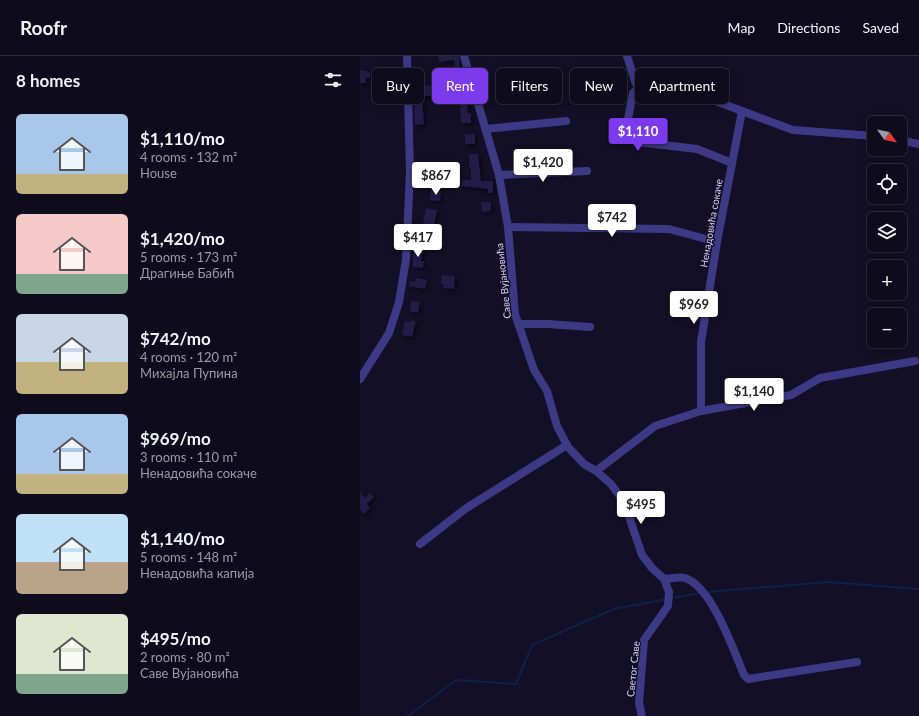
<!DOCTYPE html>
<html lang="en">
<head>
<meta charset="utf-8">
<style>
	:root { --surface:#0e0b1c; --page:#1c1929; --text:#f1f3f6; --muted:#9b9ba3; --line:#2e2b3b; --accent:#7c3aed }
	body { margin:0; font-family:Lato,sans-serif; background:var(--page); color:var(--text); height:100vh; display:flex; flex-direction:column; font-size:15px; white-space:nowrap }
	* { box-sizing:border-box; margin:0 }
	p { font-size:13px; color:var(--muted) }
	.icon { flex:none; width:22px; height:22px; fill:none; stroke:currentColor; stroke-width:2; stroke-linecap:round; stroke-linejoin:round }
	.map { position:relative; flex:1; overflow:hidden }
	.side { display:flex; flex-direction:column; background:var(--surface); width:360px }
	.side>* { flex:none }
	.guide { position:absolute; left:12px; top:12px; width:380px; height:36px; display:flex; gap:8px }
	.needle { width:26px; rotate:123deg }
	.fabs { position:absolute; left:507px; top:60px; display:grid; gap:8px }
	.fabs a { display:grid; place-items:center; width:40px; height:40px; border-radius:6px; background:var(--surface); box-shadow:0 2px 10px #0003,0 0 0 1px var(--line); font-size:20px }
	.price { position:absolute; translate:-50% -34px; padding:0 9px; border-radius:4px; background:#fff; color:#222; font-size:13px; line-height:26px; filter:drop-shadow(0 1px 2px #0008) }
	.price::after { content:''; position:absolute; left:50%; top:24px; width:12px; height:9px; margin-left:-6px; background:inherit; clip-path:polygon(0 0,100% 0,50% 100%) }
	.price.selected { background:var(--accent); color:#fff }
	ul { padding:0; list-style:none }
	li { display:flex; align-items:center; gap:12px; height:100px; padding:0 16px }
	li span { display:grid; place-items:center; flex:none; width:112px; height:80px; border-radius:6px; color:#555 }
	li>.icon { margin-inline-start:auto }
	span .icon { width:48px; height:48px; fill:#fffc; stroke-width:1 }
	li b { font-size:17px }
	h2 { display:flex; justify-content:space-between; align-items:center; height:48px; padding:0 16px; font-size:17px }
	.pill { padding:0 14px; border-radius:6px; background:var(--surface); box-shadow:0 2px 10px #0003,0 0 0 1px var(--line); font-size:14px; line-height:36px }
	.pill.selected { background:var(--accent); color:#fff }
	header { display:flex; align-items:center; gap:24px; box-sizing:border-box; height:56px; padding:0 20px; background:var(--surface); border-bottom:1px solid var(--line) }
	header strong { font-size:19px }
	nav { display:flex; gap:22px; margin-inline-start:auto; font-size:14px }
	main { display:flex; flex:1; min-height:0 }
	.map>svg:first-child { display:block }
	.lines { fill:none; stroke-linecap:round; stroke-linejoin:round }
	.stream { stroke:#0c2248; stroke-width:2 }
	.building { fill:#241b47; filter:url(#shadow) }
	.minor { stroke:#3d3a85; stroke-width:8 }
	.labels { text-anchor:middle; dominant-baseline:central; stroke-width:3; stroke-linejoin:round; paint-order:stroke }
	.street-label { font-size:10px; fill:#d9d4ff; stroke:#130f26 }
</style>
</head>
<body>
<header>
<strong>Roofr</strong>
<nav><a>Map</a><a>Directions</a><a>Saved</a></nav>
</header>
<main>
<section class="side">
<h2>8 homes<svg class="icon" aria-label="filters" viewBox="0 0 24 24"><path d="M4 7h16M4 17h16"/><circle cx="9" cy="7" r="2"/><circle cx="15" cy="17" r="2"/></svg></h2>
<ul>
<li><span style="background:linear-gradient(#a9c7e8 75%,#c2b280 0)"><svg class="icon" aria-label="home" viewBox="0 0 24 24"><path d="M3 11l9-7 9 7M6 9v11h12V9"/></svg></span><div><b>$1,110/mo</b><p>4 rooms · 132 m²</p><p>House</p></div></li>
<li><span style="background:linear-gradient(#f6c9c9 75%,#7fa58c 0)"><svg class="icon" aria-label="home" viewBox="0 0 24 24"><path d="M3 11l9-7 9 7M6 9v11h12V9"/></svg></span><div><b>$1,420/mo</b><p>5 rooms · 173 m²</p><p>Драгиње Бабић</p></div></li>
<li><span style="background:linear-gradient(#c9d6e8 60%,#c2b280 0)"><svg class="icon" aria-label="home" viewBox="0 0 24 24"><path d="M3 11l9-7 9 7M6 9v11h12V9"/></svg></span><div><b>$742/mo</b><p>4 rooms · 120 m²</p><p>Михајла Пупина</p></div></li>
<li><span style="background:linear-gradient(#a9c7e8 75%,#c2b280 0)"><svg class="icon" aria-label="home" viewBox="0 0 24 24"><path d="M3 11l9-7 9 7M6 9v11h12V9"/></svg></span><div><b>$969/mo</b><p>3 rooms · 110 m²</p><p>Ненадовића сокаче</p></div></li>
<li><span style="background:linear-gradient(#bfe0f5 60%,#b9a48a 0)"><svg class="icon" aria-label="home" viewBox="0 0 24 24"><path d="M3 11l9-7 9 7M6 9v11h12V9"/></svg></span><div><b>$1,140/mo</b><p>5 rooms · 148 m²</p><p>Ненадовића капија</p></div></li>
<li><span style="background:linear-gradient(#dfe7d0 75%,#7fa58c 0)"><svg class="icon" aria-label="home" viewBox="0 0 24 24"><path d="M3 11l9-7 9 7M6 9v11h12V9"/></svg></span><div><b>$495/mo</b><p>2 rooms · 80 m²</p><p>Саве Вујановића</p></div></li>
</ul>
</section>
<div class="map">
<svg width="559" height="660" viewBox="0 0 559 660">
	<defs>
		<filter id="shadow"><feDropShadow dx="2" dy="2" stdDeviation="2" flood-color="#0009"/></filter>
	</defs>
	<rect width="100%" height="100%" fill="#130f26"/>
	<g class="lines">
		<g class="stream">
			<polyline points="347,536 468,526 559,533"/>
			<polyline points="311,542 340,537"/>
			<polyline points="48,660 96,624 156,628 172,589 254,553 307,543"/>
		</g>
	</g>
	<g class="building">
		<polygon points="79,0 99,0 100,11 95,11 94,4 79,6"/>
		<polygon points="0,14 10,16 10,22 6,22 6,27 0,27"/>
		<polygon points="26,15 34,16 33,28 42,28 42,34 36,34 34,44 26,43 28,24 25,24"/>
		<polygon points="78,28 80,40 62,40 64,68 55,69 54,46 57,46 56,31"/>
		<polygon points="105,29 108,57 111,57 111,67 101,67 99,30"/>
		<rect x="137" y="34" width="12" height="9"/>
		<rect x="105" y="78" width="10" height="10"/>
		<polygon points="109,98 118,98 121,125 133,125 133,137 128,137 128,133 102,130 102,124 111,124 111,111 109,111"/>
		<polygon points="79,113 88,113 87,126 78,125"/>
		<polygon points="71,134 81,135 80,145 70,144"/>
		<polygon points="121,146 131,146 131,155 122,156"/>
		<polygon points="66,152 77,154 73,176 66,174 65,181 54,180 55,172 62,173"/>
		<polygon points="53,192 63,193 61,205 64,205 63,212 53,211"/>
		<polygon points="82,219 95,220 94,233 83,232 84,229 81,228"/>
		<polygon points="56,222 67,224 65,233 49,230 50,225 55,226"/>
		<polygon points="51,245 60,246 58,257 50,255"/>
		<polygon points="51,264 56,265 52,281 42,279 45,265 51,266"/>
		<polygon points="0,436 5,442 10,437 14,441 7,448 10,452 4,458 0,453"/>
	</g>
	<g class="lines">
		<g class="minor">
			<polyline points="104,0 139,119 148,171 155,258 174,314 187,335 197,370 208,391 224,408 236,415 251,428 264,446 282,499 292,512 304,523 309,536 308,550 284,584 279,647 282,660"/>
			<polyline points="267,0 276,28 281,31 289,34 326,34 433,74 514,80"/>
			<polyline points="281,31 273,37 266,73 269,82 278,86 337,93 372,107"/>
			<polyline points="126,73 206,65"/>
			<polyline points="540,84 559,88"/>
			<polyline points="139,119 227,115"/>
			<polyline points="148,171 309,173 357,186"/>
			<polyline points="159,268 188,268 230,271"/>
			<polyline points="0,323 29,277 39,246 46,203 50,116 47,0"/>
			<polyline points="341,355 341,286 357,186 382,55"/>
			<polyline points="236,415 295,370 341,355 431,339 460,322 555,305"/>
			<polyline points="60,488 105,453 207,389"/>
			<path d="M304 523C310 523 319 520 325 522 352 531 373 593 384 619L388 623 497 606"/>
		</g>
	</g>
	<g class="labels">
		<g class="street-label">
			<text transform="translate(351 167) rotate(-80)">Ненадовића сокаче</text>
			<text transform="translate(143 225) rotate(-96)">Саве Вујановића</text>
			<text transform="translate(273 613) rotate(-84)">Светог Саве</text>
		</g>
	</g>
</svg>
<div class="fabs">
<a><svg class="needle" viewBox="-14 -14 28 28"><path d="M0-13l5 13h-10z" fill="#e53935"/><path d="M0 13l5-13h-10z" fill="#9b9ba3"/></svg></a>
<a><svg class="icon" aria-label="locate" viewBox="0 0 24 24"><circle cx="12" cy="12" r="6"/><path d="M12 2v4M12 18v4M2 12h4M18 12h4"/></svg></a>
<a><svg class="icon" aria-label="layers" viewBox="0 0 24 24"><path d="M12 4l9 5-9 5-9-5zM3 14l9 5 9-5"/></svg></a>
<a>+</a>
<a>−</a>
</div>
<b class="price selected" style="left:278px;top:96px">$1,110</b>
<b class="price" style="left:183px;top:127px">$1,420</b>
<b class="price" style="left:76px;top:140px">$867</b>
<b class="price" style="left:252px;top:182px">$742</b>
<b class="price" style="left:58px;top:202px">$417</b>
<b class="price" style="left:334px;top:269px">$969</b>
<b class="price" style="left:394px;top:356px">$1,140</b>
<b class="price" style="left:281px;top:469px">$495</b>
<div class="guide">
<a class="pill">Buy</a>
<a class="pill selected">Rent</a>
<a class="pill">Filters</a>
<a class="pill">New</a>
<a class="pill">Apartment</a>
</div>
</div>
</main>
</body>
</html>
